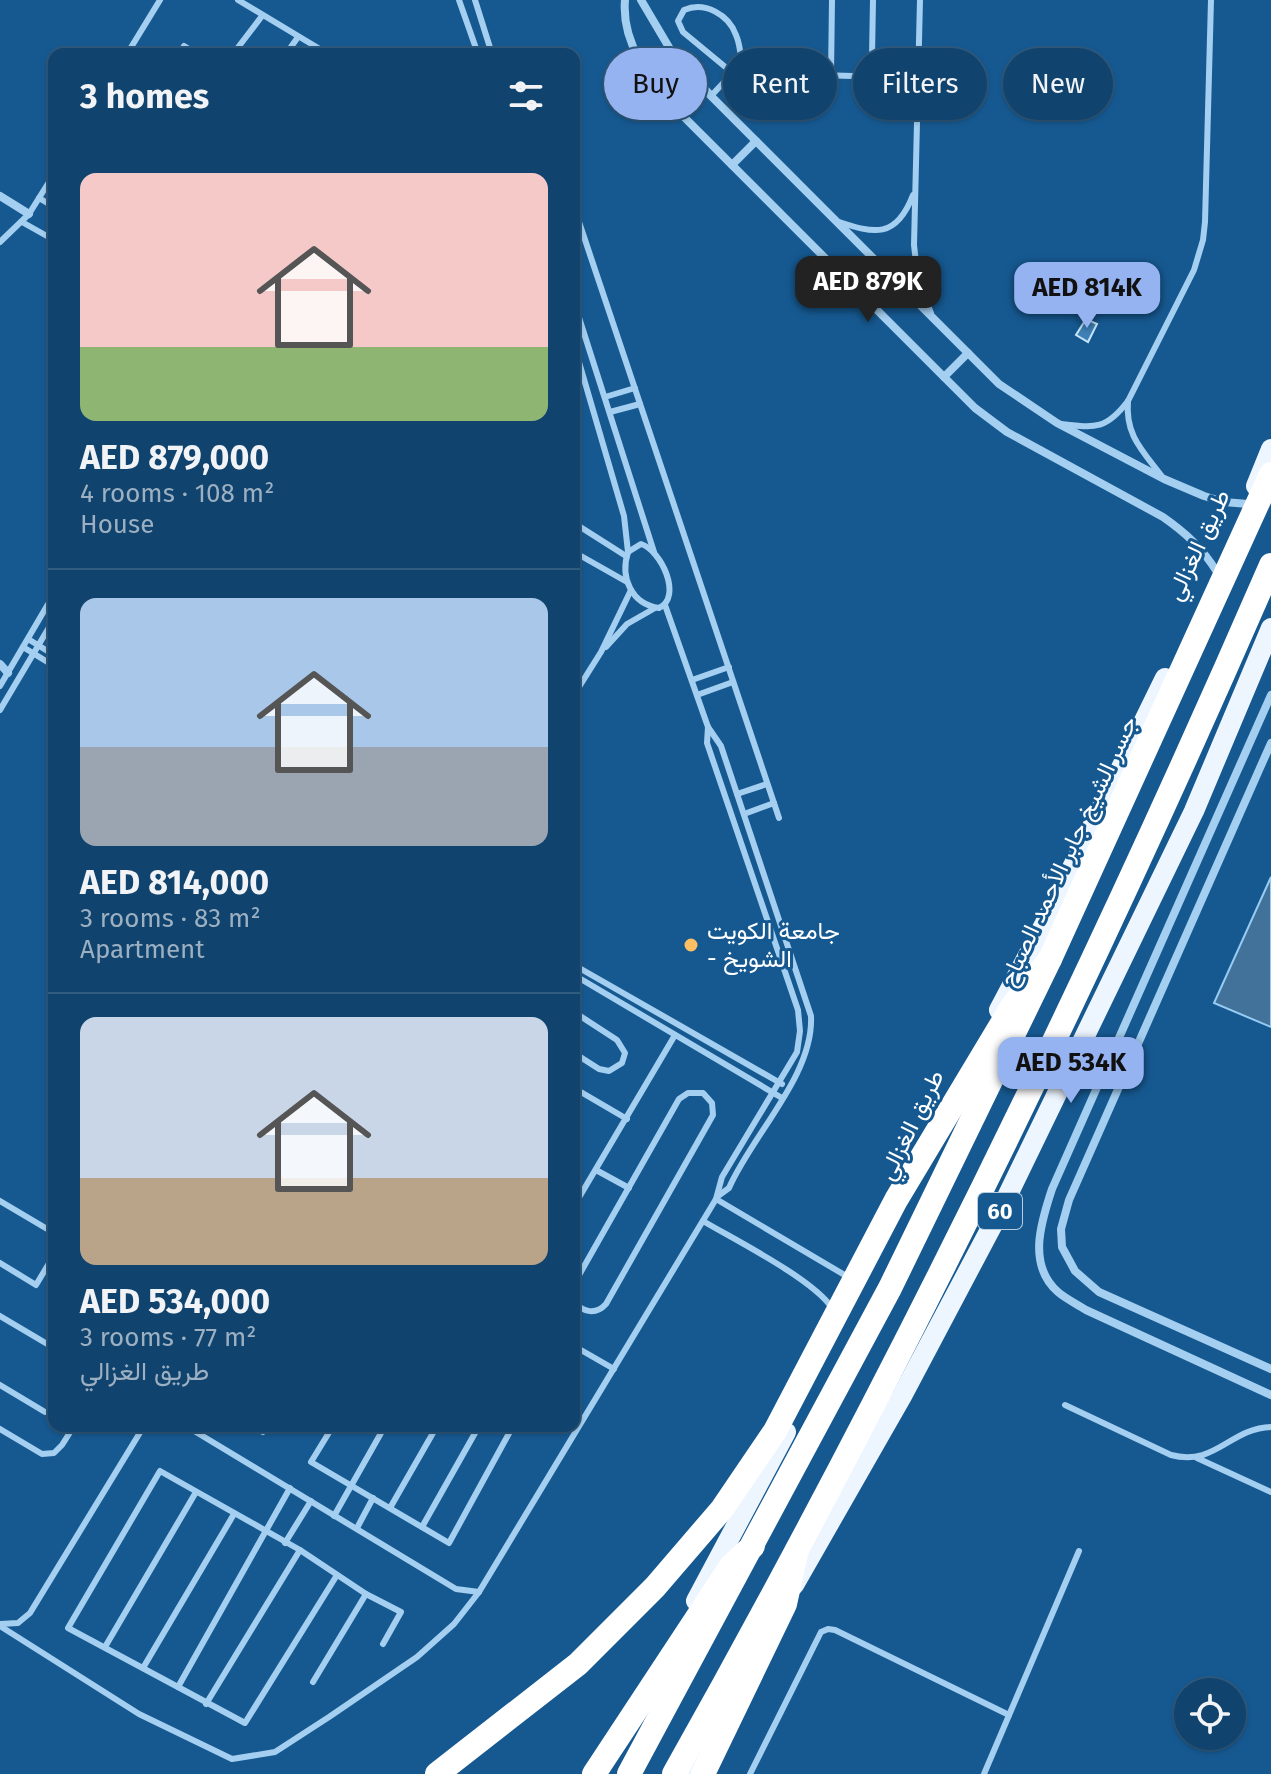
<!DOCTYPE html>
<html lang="en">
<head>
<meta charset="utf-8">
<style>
	:root { --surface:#10436d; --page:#194a72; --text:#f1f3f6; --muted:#9cb0c2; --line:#305c80; --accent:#95b2f1 }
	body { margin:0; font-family:"Fira Sans",Vazirmatn,sans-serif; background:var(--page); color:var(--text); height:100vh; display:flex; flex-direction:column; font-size:30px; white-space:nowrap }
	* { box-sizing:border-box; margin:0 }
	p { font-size:26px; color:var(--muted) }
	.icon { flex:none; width:44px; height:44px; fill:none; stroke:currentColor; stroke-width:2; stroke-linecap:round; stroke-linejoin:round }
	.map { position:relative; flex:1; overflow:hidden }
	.panel { position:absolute; left:48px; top:48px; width:532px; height:1384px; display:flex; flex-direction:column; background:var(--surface); border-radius:16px; box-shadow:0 2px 6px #0004,0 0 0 2px var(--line) }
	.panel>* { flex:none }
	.top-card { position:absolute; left:604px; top:48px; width:546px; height:72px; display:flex; gap:16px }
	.buttons { position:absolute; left:1174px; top:1678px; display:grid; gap:16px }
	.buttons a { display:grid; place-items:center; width:72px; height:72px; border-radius:50%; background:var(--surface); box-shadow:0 2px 6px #0004,0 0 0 2px var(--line); font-size:40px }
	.price { position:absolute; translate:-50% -68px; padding:0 18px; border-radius:16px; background:var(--accent); color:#111; font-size:26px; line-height:52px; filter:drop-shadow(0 2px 4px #0008) }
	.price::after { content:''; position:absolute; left:50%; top:48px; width:24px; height:18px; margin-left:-12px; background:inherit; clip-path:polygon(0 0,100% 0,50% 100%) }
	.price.active { background:#222; color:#fff }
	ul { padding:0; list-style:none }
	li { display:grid; align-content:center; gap:16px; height:424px; padding:0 32px }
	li+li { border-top:2px solid var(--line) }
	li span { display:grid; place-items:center; height:248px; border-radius:16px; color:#555 }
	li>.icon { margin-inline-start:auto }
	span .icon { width:144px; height:144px; fill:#fffc; stroke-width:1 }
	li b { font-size:34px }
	h2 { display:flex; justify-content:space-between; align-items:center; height:96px; padding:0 32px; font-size:34px }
	.chip { padding:0 28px; border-radius:36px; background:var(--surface); box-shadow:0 2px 6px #0004,0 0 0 2px var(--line); font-size:28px; line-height:72px }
	.chip.active { background:var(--accent); color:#111 }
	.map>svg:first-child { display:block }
	.water { fill:#42729a; stroke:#96ccf3; stroke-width:2 }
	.building { fill:#3f83b9; stroke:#cae6fb; stroke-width:2 }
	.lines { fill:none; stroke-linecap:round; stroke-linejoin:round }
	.lane { stroke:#a4cff0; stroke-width:6 }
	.street { stroke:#a4cff0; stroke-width:8 }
	.primary { stroke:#edf6ff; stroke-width:20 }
	.highway { stroke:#fff; stroke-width:24 }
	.highway-bridge { stroke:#fff; stroke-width:24 }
	.poi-dot { fill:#ffc063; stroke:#165991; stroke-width:3 }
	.labels { text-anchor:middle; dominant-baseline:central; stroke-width:6; stroke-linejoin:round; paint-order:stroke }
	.shield { fill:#165991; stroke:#b9cdde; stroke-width:2 }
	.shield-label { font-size:22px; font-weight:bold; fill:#fff }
	.street-label { font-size:24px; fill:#fff; stroke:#165991 }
	.poi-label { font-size:24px; fill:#fff; stroke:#165991; text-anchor:start }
</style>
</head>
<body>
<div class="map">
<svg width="1271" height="1774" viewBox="0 0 1271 1774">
	<rect width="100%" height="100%" fill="#165991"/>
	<polygon class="water" points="1271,877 1271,1027 1214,1003"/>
	<polygon class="building" points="1086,319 1097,324 1088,342 1076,335"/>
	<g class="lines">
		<g class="lane">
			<polyline points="238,0 328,54"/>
			<polyline points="459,0 478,54"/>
			<polyline points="475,0 492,54"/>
			<polyline points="920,0 914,245 918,280 931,313"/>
			<polyline points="127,54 160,0"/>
			<polyline points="179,54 184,46 197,54"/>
			<polyline points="233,54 262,16"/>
			<polyline points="286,54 298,37"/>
			<path d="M735 75 683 32 678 21 684 10C705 1 729 15 736 35 741 46 741 61 743 73"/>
			<polyline points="831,75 832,0"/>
			<polyline points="711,96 726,80 743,73 853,76 864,72 872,56 873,0"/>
			<polyline points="39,198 54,207"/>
			<polyline points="574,207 779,818"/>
			<path d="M836 221C875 234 896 239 913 195"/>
			<polyline points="22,222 54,240"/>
			<polyline points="0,242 29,214 54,174"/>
			<polyline points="574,302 654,552"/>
			<polyline points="574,345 624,516 628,552"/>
			<polyline points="605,397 635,388"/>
			<path d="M1128 401C1125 436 1143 451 1163 478"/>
			<polyline points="610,412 640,404"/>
			<path d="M1061 424C1095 428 1106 430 1128 401L1194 270 1203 240 1205 222 1211 0"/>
			<polyline points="574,523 626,556"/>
			<path d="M641 544C661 550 683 597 659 608 631 604 620 577 628 552Z"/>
			<polyline points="574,552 627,582"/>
			<path d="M665 605 708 727 721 746 811 1016C814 1075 752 1135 729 1188L718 1196"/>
			<polyline points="28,639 54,655"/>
			<polyline points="23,647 54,666"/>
			<polyline points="606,647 627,624 655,608"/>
			<polyline points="692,680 729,667"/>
			<polyline points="0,686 54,594"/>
			<polyline points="574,695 601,652 631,590"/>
			<polyline points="697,695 733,682"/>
			<polyline points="0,710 54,619"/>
			<polyline points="737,794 767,784"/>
			<polyline points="744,814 774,803"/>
			<polyline points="574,965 782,1084"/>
			<polyline points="574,975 782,1098"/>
			<polyline points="574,1012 617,1040 625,1053 622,1063 609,1071 599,1069 574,1053"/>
			<polyline points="574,1088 627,1119"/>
			<polyline points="596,1170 629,1188"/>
			<polyline points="716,1199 848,1277"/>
			<polyline points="0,1201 54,1233"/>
			<polyline points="574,1206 675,1035"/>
			<path d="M703 1221C735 1240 813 1279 832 1308"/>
			<polyline points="0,1263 36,1285 54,1255"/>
			<path d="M574 1284 679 1099 688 1093H703L712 1103 713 1115 606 1304C596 1315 583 1313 574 1301"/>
			<polyline points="0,1316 54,1348"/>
			<polyline points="574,1346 614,1369"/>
			<polyline points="0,1385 45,1412 54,1412"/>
			<path d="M1065 1405 1171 1455C1215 1467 1230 1428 1271 1427"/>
			<polyline points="186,1426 456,1589 479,1592"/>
			<polyline points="251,1426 263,1432 266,1426"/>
			<polyline points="333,1426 311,1462 449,1543 513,1426"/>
			<polyline points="0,1429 42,1454 54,1453 62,1445 74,1426"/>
			<polyline points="1197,1458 1271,1492"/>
			<polyline points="390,1508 437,1426"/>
			<polyline points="334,1516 385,1426"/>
			<polyline points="422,1527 479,1426"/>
			<polyline points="357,1528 373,1498"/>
			<polyline points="285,1543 311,1501"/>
			<polyline points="337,1575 245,1723 68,1628 160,1471 300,1550 366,1594 401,1612 383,1644"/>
			<polyline points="0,1624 18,1623 30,1613 144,1426"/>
			<polyline points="0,1626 139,1714 232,1759 275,1752 329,1717 417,1657 454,1624 479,1592 716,1199 722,1177 797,1052 800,1031 798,1010 707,743 708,727"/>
			<polyline points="105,1647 196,1492"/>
			<polyline points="143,1668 234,1514"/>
			<polyline points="313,1682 366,1594"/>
			<polyline points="178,1687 290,1488"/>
			<polyline points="206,1704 300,1550"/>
			<polyline points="750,1774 821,1632 828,1629 835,1630 1009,1715"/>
			<polyline points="984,1774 1079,1551"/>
		</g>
		<g class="street">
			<path d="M625 0C621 47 653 81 682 115L975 408 1007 432 1163 517C1186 533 1202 548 1217 572"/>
			<polyline points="641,0 670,49 711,96 999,384 1057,423 1164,479 1204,496 1224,502 1248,504"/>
			<polyline points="732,165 756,141"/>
			<polyline points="0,196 29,214"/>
			<polyline points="944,377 968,353"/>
			<polyline points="0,664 8,673"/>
			<path d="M1271 695 1052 1189C1041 1222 1027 1265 1058 1292 1066 1299 1077 1304 1086 1310L1271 1395"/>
			<polyline points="1271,743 1069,1200 1061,1229 1062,1247 1075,1271 1099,1292 1271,1369"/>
		</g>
		<g class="primary">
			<polyline points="1256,486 1271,449"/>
			<polyline points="999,1010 1044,925 1165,678"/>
			<polyline points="794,1585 902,1396 1001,1209 1194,811 1271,628"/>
			<polyline points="696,1601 786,1432"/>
			<polyline points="688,1774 710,1736"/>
		</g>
		<g class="highway">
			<polyline points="629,1774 890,1288 1050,959 1271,474"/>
			<path d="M674 1774C894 1383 1092 977 1271 565"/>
		</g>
		<g class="highway-bridge">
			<polyline points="437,1774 578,1664 655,1587 722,1509 775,1431 896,1200 1013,1005 1050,959"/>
			<polyline points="594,1774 731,1566 753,1546"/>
			<polyline points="703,1774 785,1604 797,1550"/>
		</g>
	</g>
	<circle class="poi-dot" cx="691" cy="945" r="8"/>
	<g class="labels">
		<rect class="shield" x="978" y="1193" width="44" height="36" rx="6"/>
		<g class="shield-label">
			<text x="1000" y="1211">60</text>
		</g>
		<g class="street-label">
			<text transform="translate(1198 545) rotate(-65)">طريق الغزالي</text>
			<text transform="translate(1068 851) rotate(-65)">جسر الشيخ جابر الأحمد الصباح</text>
			<text transform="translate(911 1125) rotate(-64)">طريق الغزالي</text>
		</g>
		<g class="poi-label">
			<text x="707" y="931">جامعة الكويت<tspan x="707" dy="28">- الشويخ</tspan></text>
		</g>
	</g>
</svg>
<div class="buttons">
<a><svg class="icon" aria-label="locate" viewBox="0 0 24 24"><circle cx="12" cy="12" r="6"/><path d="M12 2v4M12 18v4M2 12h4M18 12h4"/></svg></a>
</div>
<b class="price active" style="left:868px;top:324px">AED 879K</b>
<b class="price" style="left:1087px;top:330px">AED 814K</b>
<b class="price" style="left:1071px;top:1105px">AED 534K</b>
<div class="top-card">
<a class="chip active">Buy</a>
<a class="chip">Rent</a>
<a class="chip">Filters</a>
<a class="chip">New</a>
</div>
<section class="panel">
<h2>3 homes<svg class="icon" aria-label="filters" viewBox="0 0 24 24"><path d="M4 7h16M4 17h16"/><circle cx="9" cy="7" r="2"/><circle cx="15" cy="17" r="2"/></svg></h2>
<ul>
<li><span style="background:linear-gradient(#f6c9c9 70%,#8fb573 0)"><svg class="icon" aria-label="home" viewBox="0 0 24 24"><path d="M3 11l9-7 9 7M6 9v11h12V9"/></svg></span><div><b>AED 879,000</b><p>4 rooms · 108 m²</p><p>House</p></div></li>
<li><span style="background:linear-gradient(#a9c7e8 60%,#9aa5b1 0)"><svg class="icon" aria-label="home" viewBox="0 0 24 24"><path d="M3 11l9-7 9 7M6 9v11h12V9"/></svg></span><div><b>AED 814,000</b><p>3 rooms · 83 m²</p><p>Apartment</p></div></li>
<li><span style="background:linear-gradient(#c9d6e8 65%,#b9a48a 0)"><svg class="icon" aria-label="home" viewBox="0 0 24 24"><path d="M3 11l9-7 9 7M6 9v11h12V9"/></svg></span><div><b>AED 534,000</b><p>3 rooms · 77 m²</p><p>طريق الغزالي</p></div></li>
</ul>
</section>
</div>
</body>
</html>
